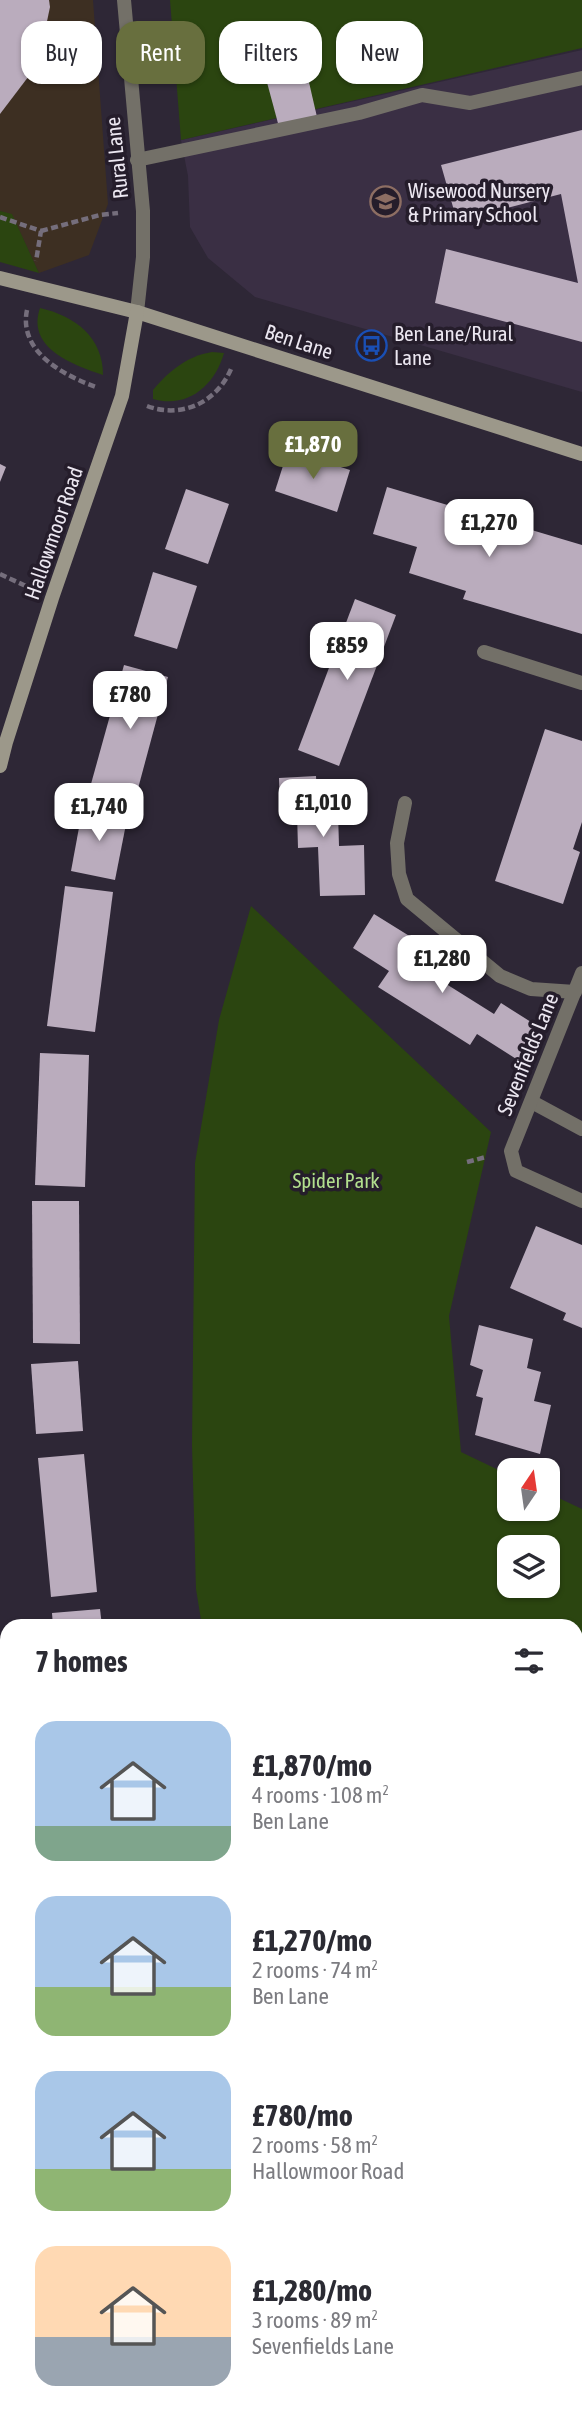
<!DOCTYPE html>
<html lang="en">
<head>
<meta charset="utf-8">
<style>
	:root { --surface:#fff; --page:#f2f2f3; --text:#2b2b33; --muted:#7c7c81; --accent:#686f3e }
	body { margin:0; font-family:"Asap Condensed",sans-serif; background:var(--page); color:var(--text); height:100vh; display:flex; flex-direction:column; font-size:26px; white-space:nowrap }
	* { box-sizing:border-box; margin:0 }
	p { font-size:23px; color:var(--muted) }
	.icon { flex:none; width:38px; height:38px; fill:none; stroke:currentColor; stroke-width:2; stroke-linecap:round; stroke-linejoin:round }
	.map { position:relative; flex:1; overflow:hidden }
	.sheet { position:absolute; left:0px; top:1619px; width:583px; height:800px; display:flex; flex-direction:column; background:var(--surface); border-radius:21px 21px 0 0; box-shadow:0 2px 5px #0004 }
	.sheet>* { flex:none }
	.guide { position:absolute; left:21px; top:21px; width:541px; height:63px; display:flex; gap:14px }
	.needle { width:46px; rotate:13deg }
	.controls { position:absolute; left:497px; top:1458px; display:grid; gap:14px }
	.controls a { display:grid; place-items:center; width:63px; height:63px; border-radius:14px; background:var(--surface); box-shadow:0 2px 5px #0004; font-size:35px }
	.price { position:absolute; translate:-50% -60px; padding:0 16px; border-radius:14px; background:#fff; color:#222; font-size:23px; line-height:46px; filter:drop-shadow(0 2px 4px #0008) }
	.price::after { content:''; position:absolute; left:50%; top:42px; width:21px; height:16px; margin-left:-10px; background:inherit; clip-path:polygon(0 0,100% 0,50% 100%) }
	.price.current { background:var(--accent); color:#fff }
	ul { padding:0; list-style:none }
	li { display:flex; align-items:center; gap:21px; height:175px; padding:0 35px }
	li span { display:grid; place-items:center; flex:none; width:196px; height:140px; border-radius:21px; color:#555 }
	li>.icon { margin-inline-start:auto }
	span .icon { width:84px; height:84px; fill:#fffc; stroke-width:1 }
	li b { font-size:30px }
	h2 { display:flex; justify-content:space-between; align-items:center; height:84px; padding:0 35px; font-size:30px }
	.chip { padding:0 24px; border-radius:21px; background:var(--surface); box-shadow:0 2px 5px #0004; font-size:24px; line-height:63px }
	.chip.current { background:var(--accent); color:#fff }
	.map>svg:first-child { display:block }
	.commercial { fill:#3d2f22 }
	.built { fill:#3a2f44 }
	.green { fill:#2b4510; fill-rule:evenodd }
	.building { fill:#baacbd }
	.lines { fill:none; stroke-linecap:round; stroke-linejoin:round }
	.path { stroke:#756e7c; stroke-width:4.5; stroke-dasharray:7 3.5; stroke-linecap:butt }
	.lane { stroke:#737068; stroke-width:14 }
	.street { stroke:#737068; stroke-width:14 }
	.secondary { stroke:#9c988a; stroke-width:14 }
	.labels { text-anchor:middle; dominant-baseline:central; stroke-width:7; stroke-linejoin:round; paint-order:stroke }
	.street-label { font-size:21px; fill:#ece7f1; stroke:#251d2b }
	.poi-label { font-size:21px; fill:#ece7f1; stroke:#251d2b; text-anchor:start }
	.park-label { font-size:21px; fill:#b2df8e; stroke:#251d2b }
</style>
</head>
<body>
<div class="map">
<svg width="582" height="2418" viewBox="0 0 582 2418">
	<rect width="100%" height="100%" fill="#2e2736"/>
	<polygon class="commercial" points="0,0 93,0 108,204 89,255 39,273 12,215 0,211"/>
	<polygon class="built" points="582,50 582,392 255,297 208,258 190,227 188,176 181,140"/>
	<g class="green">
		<polygon points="170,0 582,0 582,48 181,140"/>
		<polygon points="0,211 12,214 39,273 0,262"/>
		<path d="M40 308C75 316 103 337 103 375 73 365 26 348 40 308Z"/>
		<path d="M212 352 224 353C215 385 188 409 153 399V390C169 371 187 356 212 352Z"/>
		<path d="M251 906 491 1132 449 1316 461 1452 509 1475V1508H548V1493L582 1509V2058L576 2060V1626H202L196 1589 192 1445 195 1163 219 1020ZM509 1547H548V1586H509Z"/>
	</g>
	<g class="building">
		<polygon points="0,0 49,0 50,7 38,64 0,114"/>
		<polygon points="305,65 317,117 279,127 265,75"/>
		<polygon points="582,130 582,342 435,303 446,249 578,283 561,194 457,221 441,165"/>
		<polygon points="288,450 350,470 337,512 275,491"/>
		<polygon points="0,464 6,467 0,482"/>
		<polygon points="387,487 582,545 582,634 463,599 466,591 409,573 417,547 373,534"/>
		<polygon points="186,489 229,504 208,564 165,549"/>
		<polygon points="153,572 197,586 177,649 134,636"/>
		<polygon points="355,599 396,615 339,766 298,750"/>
		<polygon points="124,665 168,677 136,796 91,784"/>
		<polygon points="545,729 582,741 582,822 573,849 580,852 563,904 495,881"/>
		<polygon points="316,776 318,813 338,812 339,846 364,845 365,895 320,896 318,847 298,848 297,813 280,814 279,778"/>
		<polygon points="83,806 128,814 115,880 71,871"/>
		<polygon points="65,886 113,892 95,1032 47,1026"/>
		<polygon points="374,914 411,937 400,955 494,1014 501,1003 542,1029 521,1062 477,1034 470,1045 378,987 389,971 353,948"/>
		<polygon points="40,1053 89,1055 85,1187 35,1185"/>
		<polygon points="32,1201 79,1201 80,1344 33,1343"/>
		<polygon points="536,1226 582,1245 582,1328 563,1320 566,1313 510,1288"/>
		<polygon points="479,1325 533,1339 527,1368 541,1372 534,1401 551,1405 540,1454 475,1435 483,1398 476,1396 483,1370 470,1365"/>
		<polygon points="78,1361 83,1431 36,1434 31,1364"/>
		<polygon points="84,1454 97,1592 51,1597 38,1458"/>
		<polygon points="100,1609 102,1626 53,1626 52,1613"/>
		<polygon points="582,2157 582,2207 576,2208 576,2158"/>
		<polygon points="7,2259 7,2328 0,2330 0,2261"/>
		<polygon points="7,2352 7,2412 49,2412 51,2418 0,2418 0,2353"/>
		<polygon points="342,2412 457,2412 459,2418 344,2418"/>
		<polygon points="513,2412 562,2412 558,2418 524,2418"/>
	</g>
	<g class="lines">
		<g class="path">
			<polyline points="0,217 41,231 36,261"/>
			<polyline points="41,231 100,215 118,213"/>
			<path d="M27 310C18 352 65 376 96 387"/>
			<path d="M147 406C182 419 217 402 231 369"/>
			<polyline points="0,574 28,587"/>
			<polyline points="467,1162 486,1157"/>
			<polyline points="0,1944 7,1942"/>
		</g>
		<g class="lane">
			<polyline points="137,160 359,113 422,95 470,103 582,78"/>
			<polyline points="484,652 582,683"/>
			<polyline points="405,803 397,843 399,874 407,899 500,976 531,989 575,992"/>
			<polyline points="532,1102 582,1129"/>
		</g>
		<g class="street">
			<polyline points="124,0 143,211 143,257 137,312"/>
			<polyline points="582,973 511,1151 516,1171 582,1201"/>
			<polyline points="576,2277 582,2276"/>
		</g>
		<g class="secondary">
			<polyline points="0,278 137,312 582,454"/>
			<polyline points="0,766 6,742 52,598 122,396 137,312"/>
			<polyline points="0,1856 7,1891"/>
			<polyline points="142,2412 144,2418"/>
		</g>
	</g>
	<defs>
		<symbol id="school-ring" viewBox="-11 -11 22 22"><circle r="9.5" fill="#251d2b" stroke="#8d6e63" stroke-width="1.5"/><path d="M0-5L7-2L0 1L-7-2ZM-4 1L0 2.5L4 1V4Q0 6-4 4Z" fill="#8d6e63"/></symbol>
		<symbol id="bus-ring" viewBox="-11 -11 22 22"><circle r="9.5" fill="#251d2b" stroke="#1a4fb4" stroke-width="1.5"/><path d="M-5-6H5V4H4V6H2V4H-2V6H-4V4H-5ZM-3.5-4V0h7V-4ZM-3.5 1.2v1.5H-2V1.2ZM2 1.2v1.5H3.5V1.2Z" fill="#1a4fb4"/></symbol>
	</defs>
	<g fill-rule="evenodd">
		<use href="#school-ring" x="368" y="184" width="35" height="35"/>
		<use href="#bus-ring" x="354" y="328" width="35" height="35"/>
	</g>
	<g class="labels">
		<g class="street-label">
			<text transform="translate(116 158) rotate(-96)">Rural Lane</text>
			<text transform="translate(299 341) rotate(18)">Ben Lane</text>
			<text transform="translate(53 533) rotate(-71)">Hallowmoor Road</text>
			<text transform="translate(527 1054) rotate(-68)">Sevenfields Lane</text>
		</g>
		<g class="poi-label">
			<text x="408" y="190">Wisewood Nursery<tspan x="408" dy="24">&amp; Primary School</tspan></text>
			<text x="394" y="333">Ben Lane/Rural<tspan x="394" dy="24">Lane</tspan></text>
		</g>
		<g class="park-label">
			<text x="336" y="1180">Spider Park</text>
		</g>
	</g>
</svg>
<div class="controls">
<a><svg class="needle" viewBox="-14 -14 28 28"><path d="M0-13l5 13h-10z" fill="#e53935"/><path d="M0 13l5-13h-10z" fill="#7c7c81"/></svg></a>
<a><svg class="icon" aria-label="layers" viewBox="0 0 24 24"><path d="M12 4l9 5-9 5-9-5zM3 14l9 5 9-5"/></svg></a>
</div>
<b class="price current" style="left:313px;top:481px">£1,870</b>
<b class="price" style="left:489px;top:559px">£1,270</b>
<b class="price" style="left:347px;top:682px">£859</b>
<b class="price" style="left:130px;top:731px">£780</b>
<b class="price" style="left:323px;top:839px">£1,010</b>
<b class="price" style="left:99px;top:843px">£1,740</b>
<b class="price" style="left:442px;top:995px">£1,280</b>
<div class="guide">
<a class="chip">Buy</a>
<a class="chip current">Rent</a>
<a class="chip">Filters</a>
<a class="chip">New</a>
</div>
<section class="sheet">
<h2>7 homes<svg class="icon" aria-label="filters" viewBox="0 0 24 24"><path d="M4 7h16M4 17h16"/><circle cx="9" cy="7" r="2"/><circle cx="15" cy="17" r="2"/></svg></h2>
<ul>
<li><span style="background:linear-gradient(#a9c7e8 75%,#7fa58c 0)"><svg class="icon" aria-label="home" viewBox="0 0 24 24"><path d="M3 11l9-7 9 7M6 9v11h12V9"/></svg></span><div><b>£1,870/mo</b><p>4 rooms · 108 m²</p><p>Ben Lane</p></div></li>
<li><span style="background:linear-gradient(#a9c7e8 65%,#8fb573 0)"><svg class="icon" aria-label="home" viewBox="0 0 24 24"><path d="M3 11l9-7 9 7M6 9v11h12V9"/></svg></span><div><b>£1,270/mo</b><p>2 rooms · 74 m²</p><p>Ben Lane</p></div></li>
<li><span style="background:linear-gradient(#a9c7e8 70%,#8fb573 0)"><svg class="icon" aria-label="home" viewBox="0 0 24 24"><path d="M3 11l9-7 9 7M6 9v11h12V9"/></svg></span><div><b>£780/mo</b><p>2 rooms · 58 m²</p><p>Hallowmoor Road</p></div></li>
<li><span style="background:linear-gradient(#ffd9b3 65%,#9aa5b1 0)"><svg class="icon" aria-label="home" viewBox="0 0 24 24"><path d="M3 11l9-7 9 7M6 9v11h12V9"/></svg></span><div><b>£1,280/mo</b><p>3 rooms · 89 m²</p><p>Sevenfields Lane</p></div></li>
</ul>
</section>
</div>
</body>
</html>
